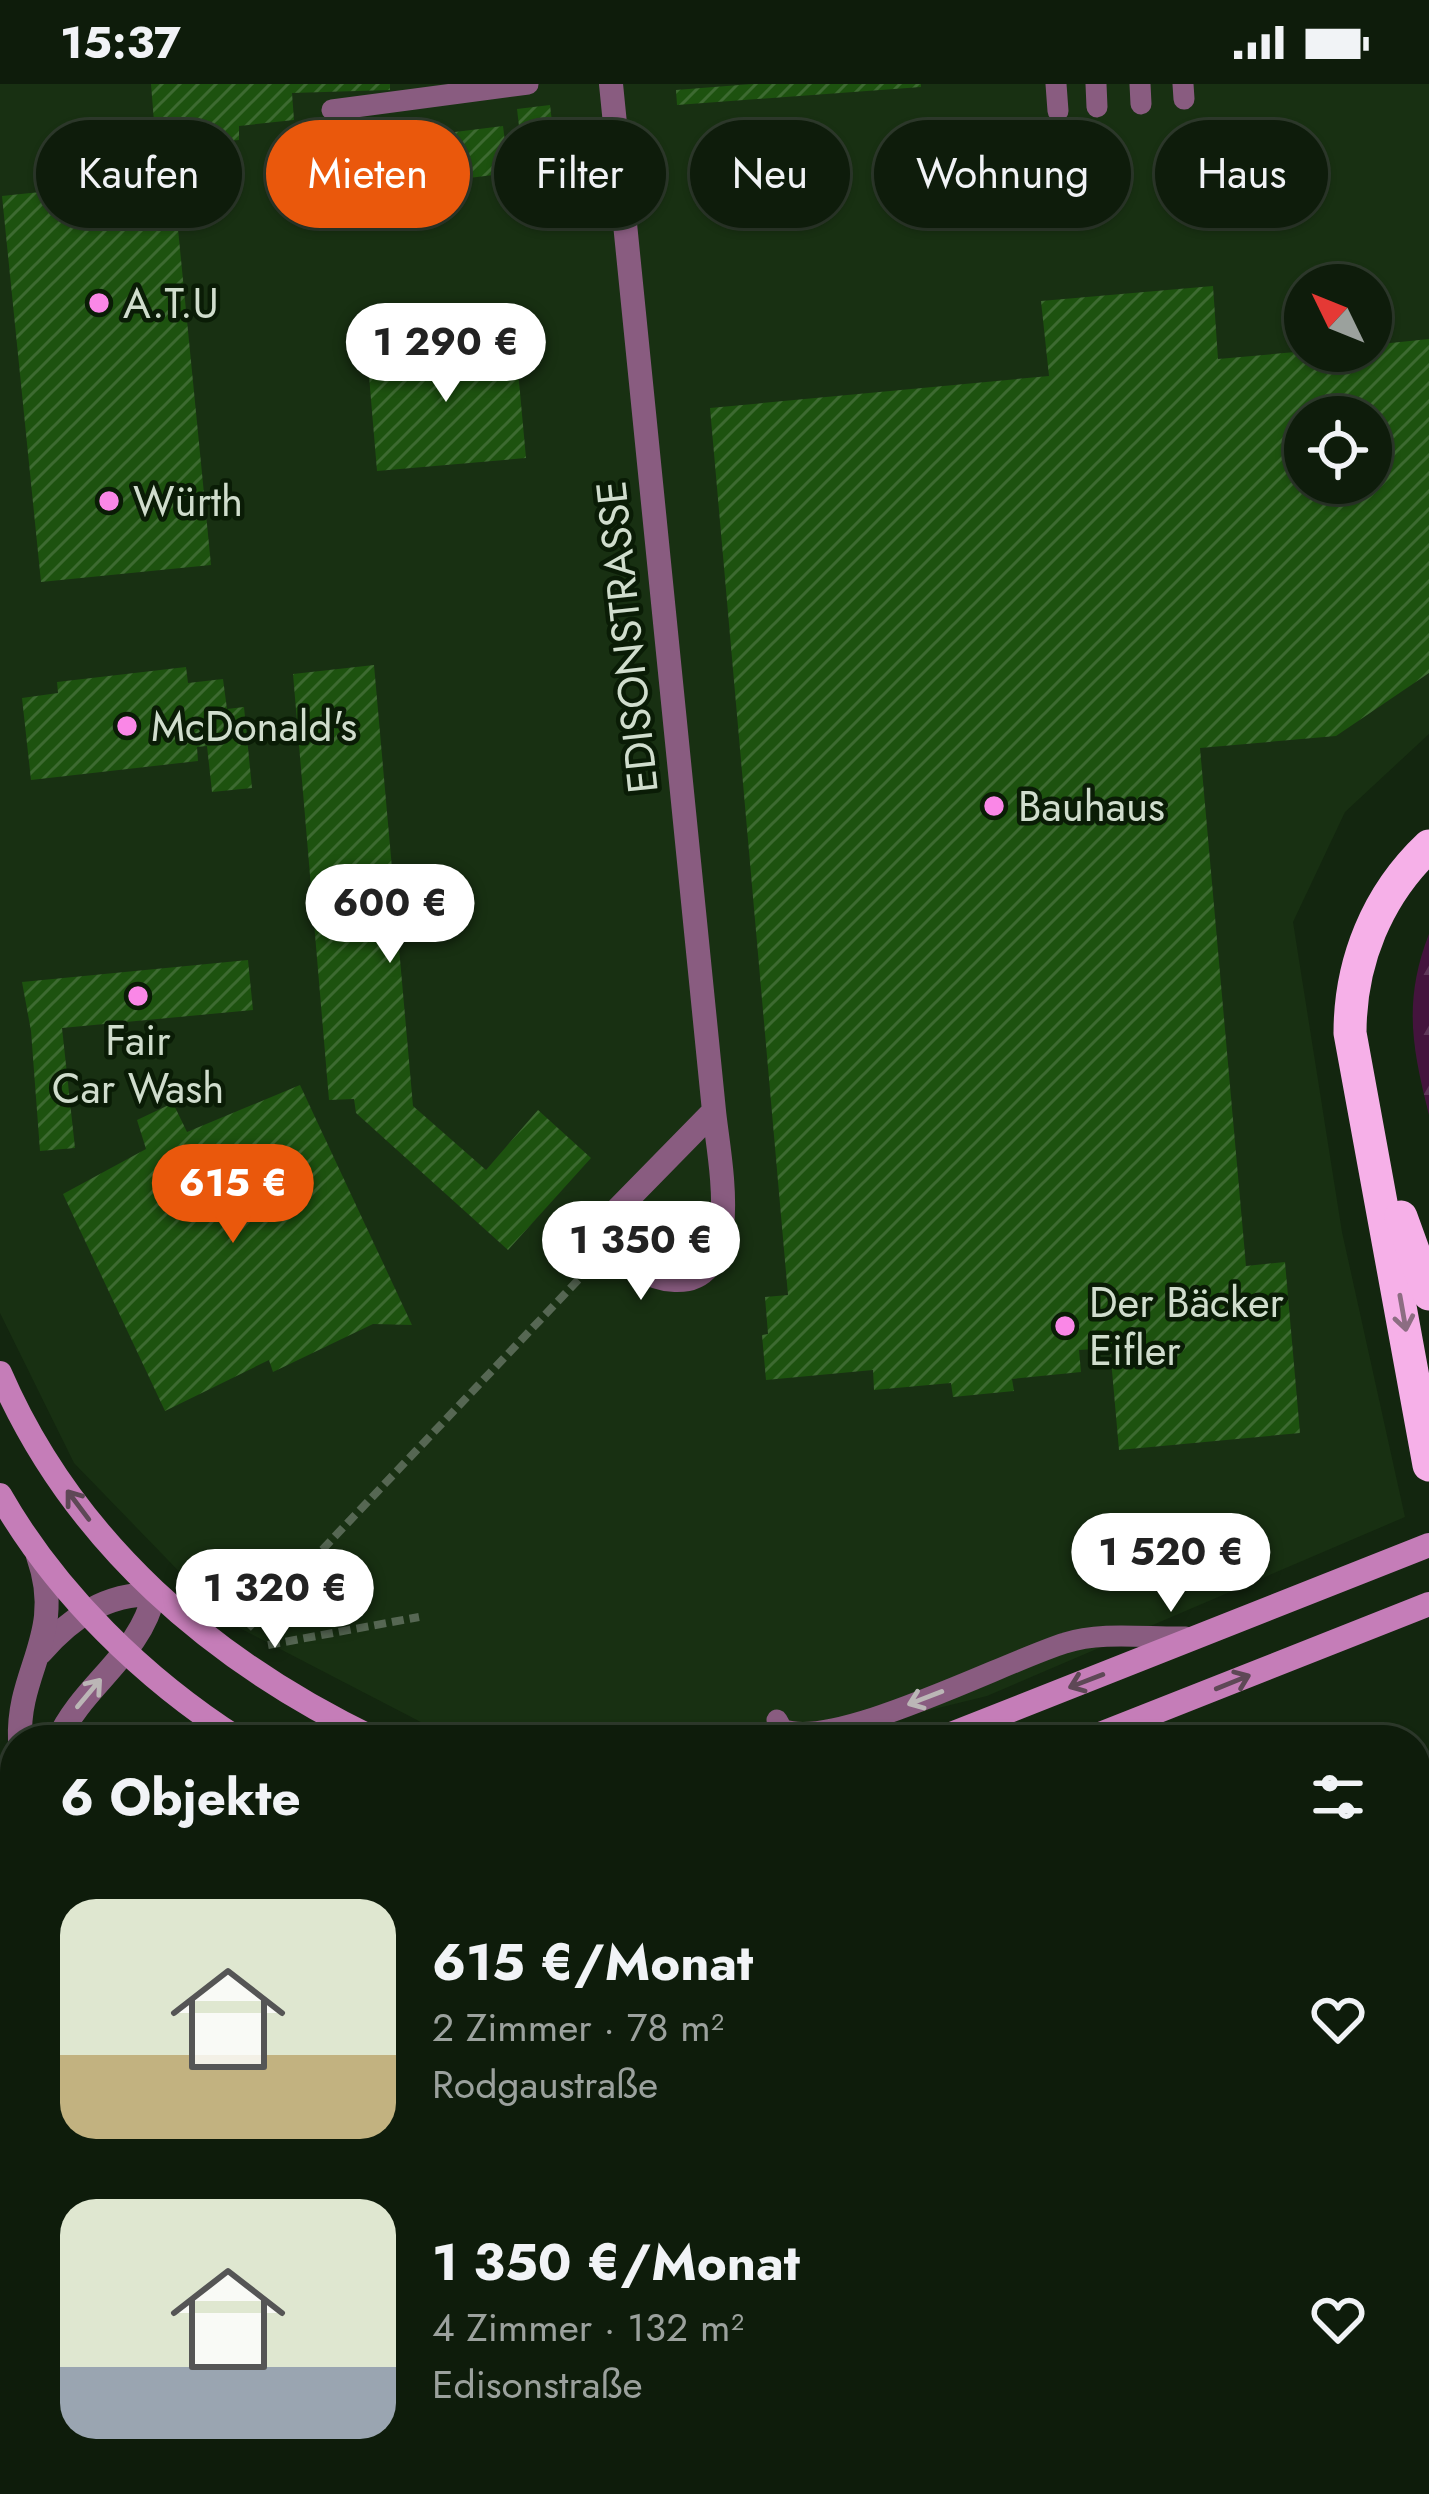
<!DOCTYPE html>
<html lang="de">
<head>
<meta charset="utf-8">
<style>
	:root { --surface:#0e1c0b; --page:#172514; --text:#f1f3f6; --muted:#9ba19d; --line:#2e3a2c; --accent:#ea580c }
	body { margin:0; font-family:Jost,sans-serif; background:var(--page); color:var(--text); height:100vh; display:flex; flex-direction:column; font-size:45px; white-space:nowrap }
	* { box-sizing:border-box; margin:0 }
	p { font-size:39px; color:var(--muted) }
	.icon { flex:none; width:66px; height:66px; fill:none; stroke:currentColor; stroke-width:2; stroke-linecap:round; stroke-linejoin:round }
	.map { position:relative; flex:1; overflow:hidden }
	.side { position:absolute; left:0px; top:1641px; width:1431px; height:771px; display:flex; flex-direction:column; background:var(--surface); border-radius:48px 48px 0 0; box-shadow:0 3px 9px #0004,0 0 0 3px var(--line) }
	.side>* { flex:none }
	.guide { position:absolute; left:36px; top:36px; width:1359px; height:108px; display:flex; gap:24px }
	.needle { width:78px; rotate:313deg }
	.tools { position:absolute; left:1284px; top:180px; display:grid; gap:24px }
	.tools a { display:grid; place-items:center; width:108px; height:108px; border-radius:50%; background:var(--surface); box-shadow:0 3px 9px #0004,0 0 0 3px var(--line); font-size:60px }
	.price { position:absolute; translate:-50% -102px; padding:0 27px; border-radius:42px; background:#fff; color:#222; font-size:39px; line-height:78px; filter:drop-shadow(0 3px 6px #0008) }
	.price::after { content:''; position:absolute; left:50%; top:72px; width:36px; height:27px; margin-left:-18px; background:inherit; clip-path:polygon(0 0,100% 0,50% 100%) }
	.price.on { background:var(--accent); color:#fff }
	ul { padding:0; list-style:none }
	li { display:flex; align-items:center; gap:36px; height:300px; padding:0 60px }
	li span { display:grid; place-items:center; flex:none; width:336px; height:240px; border-radius:36px; color:#555 }
	li>.icon { margin-inline-start:auto }
	span .icon { width:144px; height:144px; fill:#fffc; stroke-width:1 }
	li b { font-size:51px }
	h2 { display:flex; justify-content:space-between; align-items:center; height:144px; padding:0 60px; font-size:51px }
	.tag { padding:0 42px; border-radius:54px; background:var(--surface); box-shadow:0 3px 9px #0004,0 0 0 3px var(--line); font-size:42px; line-height:108px }
	.tag.on { background:var(--accent); color:#fff }
	.status { display:flex; justify-content:space-between; align-items:center; height:84px; padding:0 60px; background:var(--surface); direction:ltr }
	.status svg { height:33px; fill:currentColor }
	.map>svg:first-child { display:block }
	.built { fill:#183012; fill-rule:evenodd }
	.forest { fill:url(#forest-firs) }
	.garden { fill:url(#garden-furrows) }
	.building { fill:url(#building-hatch); fill-rule:evenodd }
	.lines { fill:none; stroke-linecap:round; stroke-linejoin:round }
	.path { stroke:#566753; stroke-width:8; stroke-dasharray:12 6; stroke-linecap:butt }
	.service { stroke:#895c80; stroke-width:21 }
	.minor { stroke:#895c80; stroke-width:24 }
	.secondary { stroke:#c57db8; stroke-width:24 }
	.trunk { stroke:#f6b0e8; stroke-width:33 }
	.oneway { stroke:#8c6d82 }
	.oneway2 { stroke:#5e4856 }
	.oneway3 { stroke:#bbb6b6 }
	.poi-dot { fill:#fa87e7; stroke:#0a1c06; stroke-width:4.5 }
	.labels { text-anchor:middle; dominant-baseline:central; stroke-width:9; stroke-linejoin:round; paint-order:stroke }
	.poi-label { font-size:42px; fill:#d0ddcd; stroke:#0a1c06; text-anchor:start }
	.street-label { font-size:42px; fill:#d0ddcd; stroke:#0a1c06 }
</style>
</head>
<body>
<div class="status"><b>15:37</b><svg viewBox="0 0 49 12"><path d="M0 12V9h3v3zM5 12V6h3v6zM10 12V3h3v9zM15 12V0h3v12zM26 1h20v11H26zM47 4h2v5h-2z"/></svg></div>
<div class="map">
<svg width="1429" height="2410" viewBox="0 0 1429 2410">
	<defs>
		<pattern id="forest-firs" width="22" height="20" patternUnits="userSpaceOnUse" patternTransform="scale(3)"><rect width="22" height="20" fill="#44143d"/><path d="M5 1l3.5 6h-7zM16 11l3.5 6h-7z" fill="#5e3658"/></pattern>
		<pattern id="garden-furrows" width="10" height="10" patternUnits="userSpaceOnUse" patternTransform="scale(3)"><rect width="10" height="10" fill="#44143d"/><path d="M-1 1l2-2M0 10L10 0M9 11l2-2" fill="none" stroke="#5e3658"/></pattern>
		<pattern id="building-hatch" width="6" height="6" patternUnits="userSpaceOnUse" patternTransform="scale(3)"><rect width="6" height="6" fill="#1d520f"/><path d="M-1 1l2-2M0 6l6-6M5 7l2-2" fill="none" stroke="#3d6a31"/></pattern>
	</defs>
	<rect width="100%" height="100%" fill="#13260f"/>
	<g class="built">
		<path d="M0 0H1429V650L1345 728 1293 838 1342 1148 1405 1433 987 1612 808 1656H504L440 1648 228 1538 74 1379 0 1229ZM1305 201H1371V267H1305ZM1305 333H1371V399H1305Z"/>
		<polygon points="0,1698 15,1759 15,2397 786,2397 790,2410 0,2410"/>
		<polygon points="1429,1898 1429,2410 1285,2410 1285,2397 1416,2397 1416,1919"/>
	</g>
	<path class="forest" d="M1429 850V1031C1412 963 1403 917 1429 850Z"/>
	<polygon class="garden" points="786,2397 977,2397 981,2410 790,2410"/>
	<g class="building">
		<polygon points="151,0 390,0 390,6 292,9 294,36 239,42 239,56 156,63"/>
		<polygon points="752,0 921,0 921,3 677,21 676,6"/>
		<polygon points="550,21 554,55 521,59 517,25"/>
		<polygon points="503,42 509,89 461,95 455,48"/>
		<polygon points="173,94 211,481 41,498 2,112"/>
		<path d="M1213 202 1218 275 1307 267H1371V261L1429 255V589L1336 652 1200 664 1246 1182 1285 1178 1300 1349 1119 1366 1110 1264 1079 1266 1081 1288 1012 1295 1014 1307 953 1313 951 1299 874 1306 873 1286 766 1296 762 1251 768 1250 765 1213 788 1211 710 324 1049 292 1041 217ZM1305 333H1371V399H1305Z"/>
		<polygon points="515,254 526,374 377,387 367,268"/>
		<polygon points="374,581 413,1022 486,1086 538,1026 591,1074 508,1166 356,1029 354,1015 329,1016 293,590"/>
		<polygon points="186,583 188,599 223,595 227,625 244,623 252,704 212,708 207,662 197,663 198,677 31,696 22,614 58,609 57,598"/>
		<polygon points="248,876 253,926 62,944 75,1064 40,1067 31,947 22,898"/>
		<polygon points="300,1001 412,1241 373,1240 273,1288 269,1276 165,1327 63,1110 146,1065 137,1036 173,1019 187,1048"/>
		<polygon points="1416,2132 1429,2132 1429,2410 1377,2410 1377,2397 1416,2397"/>
		<polygon points="363,2397 765,2397 769,2410 367,2410"/>
	</g>
	<g class="lines">
		<g class="path">
			<polyline points="248,1544 597,1176"/>
			<polyline points="268,1561 419,1533"/>
		</g>
		<g class="service">
			<polyline points="1056,0 1058,27"/>
			<polyline points="1096,0 1097,23"/>
			<polyline points="1140,0 1141,20"/>
			<polyline points="1183,0 1184,15"/>
			<polyline points="332,26 528,0"/>
			<path d="M777 1636 782 1645C834 1667 1006 1577 1065 1559 1101 1547 1148 1554 1186 1553"/>
		</g>
		<g class="minor">
			<path d="M611 0 714 1027C718 1070 747 1199 675 1196 646 1195 631 1178 614 1157L618 1125 714 1027"/>
			<path d="M41 1568C72 1533 105 1510 154 1510 141 1571 82 1601 58 1656"/>
			<path d="M20 1656C17 1585 66 1551 38 1472"/>
			<polyline points="0,2091 15,2086"/>
			<polyline points="209,2397 213,2410"/>
		</g>
		<g class="secondary">
			<path d="M0 1289C73 1458 213 1578 377 1656"/>
			<path d="M0 1411C56 1509 144 1595 240 1656"/>
			<polyline points="936,1656 1429,1461"/>
			<polyline points="1085,1656 1429,1520"/>
		</g>
		<g class="trunk">
			<path d="M1429 762C1377 811 1350 878 1350 949L1429 1381"/>
			<polyline points="1401,1133 1429,1210"/>
		</g>
	</g>
	<defs><path id="oneway-shaft" d="M-6 0H5M1.5-3L5.5 0L1.5 3" fill="none" stroke-width="1.6" stroke-linecap="round" stroke-linejoin="round" transform="scale(3)"/></defs>
	<use class="oneway" href="#oneway-shaft" transform="translate(1403 1229) rotate(80)"/>
	<g class="oneway2">
		<use href="#oneway-shaft" transform="translate(78 1421) rotate(-127)"/>
		<use href="#oneway-shaft" transform="translate(1086 1597) rotate(159)"/>
		<use href="#oneway-shaft" transform="translate(1233 1598) rotate(-22)"/>
	</g>
	<g class="oneway3">
		<use href="#oneway-shaft" transform="translate(89 1609) rotate(-50)"/>
		<use href="#oneway-shaft" transform="translate(925 1614) rotate(159)"/>
	</g>
	<g class="poi-dot">
		<circle cx="99" cy="219" r="12"/>
		<circle cx="109" cy="417" r="12"/>
		<circle cx="127" cy="642" r="12"/>
		<circle cx="994" cy="722" r="12"/>
		<circle cx="138" cy="912" r="12"/>
		<circle cx="1065" cy="1242" r="12"/>
	</g>
	<g class="labels">
		<g class="poi-label">
			<text x="123" y="219">A.T.U</text>
			<text x="133" y="417">Würth</text>
			<text x="151" y="642">McDonald's</text>
			<text x="1018" y="722">Bauhaus</text>
			<text x="138" y="956" text-anchor="middle">Fair<tspan x="138" dy="48">Car Wash</tspan></text>
			<text x="1089" y="1218">Der Bäcker<tspan x="1089" dy="48">Eifler</tspan></text>
		</g>
		<g class="street-label">
			<text transform="translate(627 553) rotate(-96)">EDISONSTRASSE</text>
		</g>
	</g>
</svg>
<div class="tools">
<a><svg class="needle" viewBox="-14 -14 28 28"><path d="M0-13l5 13h-10z" fill="#e53935"/><path d="M0 13l5-13h-10z" fill="#9ba19d"/></svg></a>
<a><svg class="icon" aria-label="locate" viewBox="0 0 24 24"><circle cx="12" cy="12" r="6"/><path d="M12 2v4M12 18v4M2 12h4M18 12h4"/></svg></a>
</div>
<b class="price" style="left:446px;top:321px">1 290 €</b>
<b class="price" style="left:390px;top:882px">600 €</b>
<b class="price on" style="left:233px;top:1162px">615 €</b>
<b class="price" style="left:641px;top:1219px">1 350 €</b>
<b class="price" style="left:1171px;top:1531px">1 520 €</b>
<b class="price" style="left:275px;top:1567px">1 320 €</b>
<div class="guide">
<a class="tag">Kaufen</a>
<a class="tag on">Mieten</a>
<a class="tag">Filter</a>
<a class="tag">Neu</a>
<a class="tag">Wohnung</a>
<a class="tag">Haus</a>
</div>
<section class="side">
<h2>6 Objekte<svg class="icon" aria-label="filters" viewBox="0 0 24 24"><path d="M4 7h16M4 17h16"/><circle cx="9" cy="7" r="2"/><circle cx="15" cy="17" r="2"/></svg></h2>
<ul>
<li><span style="background:linear-gradient(#dfe7d0 65%,#c2b280 0)"><svg class="icon" aria-label="home" viewBox="0 0 24 24"><path d="M3 11l9-7 9 7M6 9v11h12V9"/></svg></span><div><b>615 €/Monat</b><p>2 Zimmer · 78 m²</p><p>Rodgaustraße</p></div><svg class="icon" aria-label="heart" viewBox="0 0 24 24"><path d="M12 20l-8-8c-3-5 5-10 8-4 3-6 11-1 8 4z"/></svg></li>
<li><span style="background:linear-gradient(#dfe7d0 70%,#9aa5b1 0)"><svg class="icon" aria-label="home" viewBox="0 0 24 24"><path d="M3 11l9-7 9 7M6 9v11h12V9"/></svg></span><div><b>1 350 €/Monat</b><p>4 Zimmer · 132 m²</p><p>Edisonstraße</p></div><svg class="icon" aria-label="heart" viewBox="0 0 24 24"><path d="M12 20l-8-8c-3-5 5-10 8-4 3-6 11-1 8 4z"/></svg></li>
</ul>
</section>
</div>
</body>
</html>
